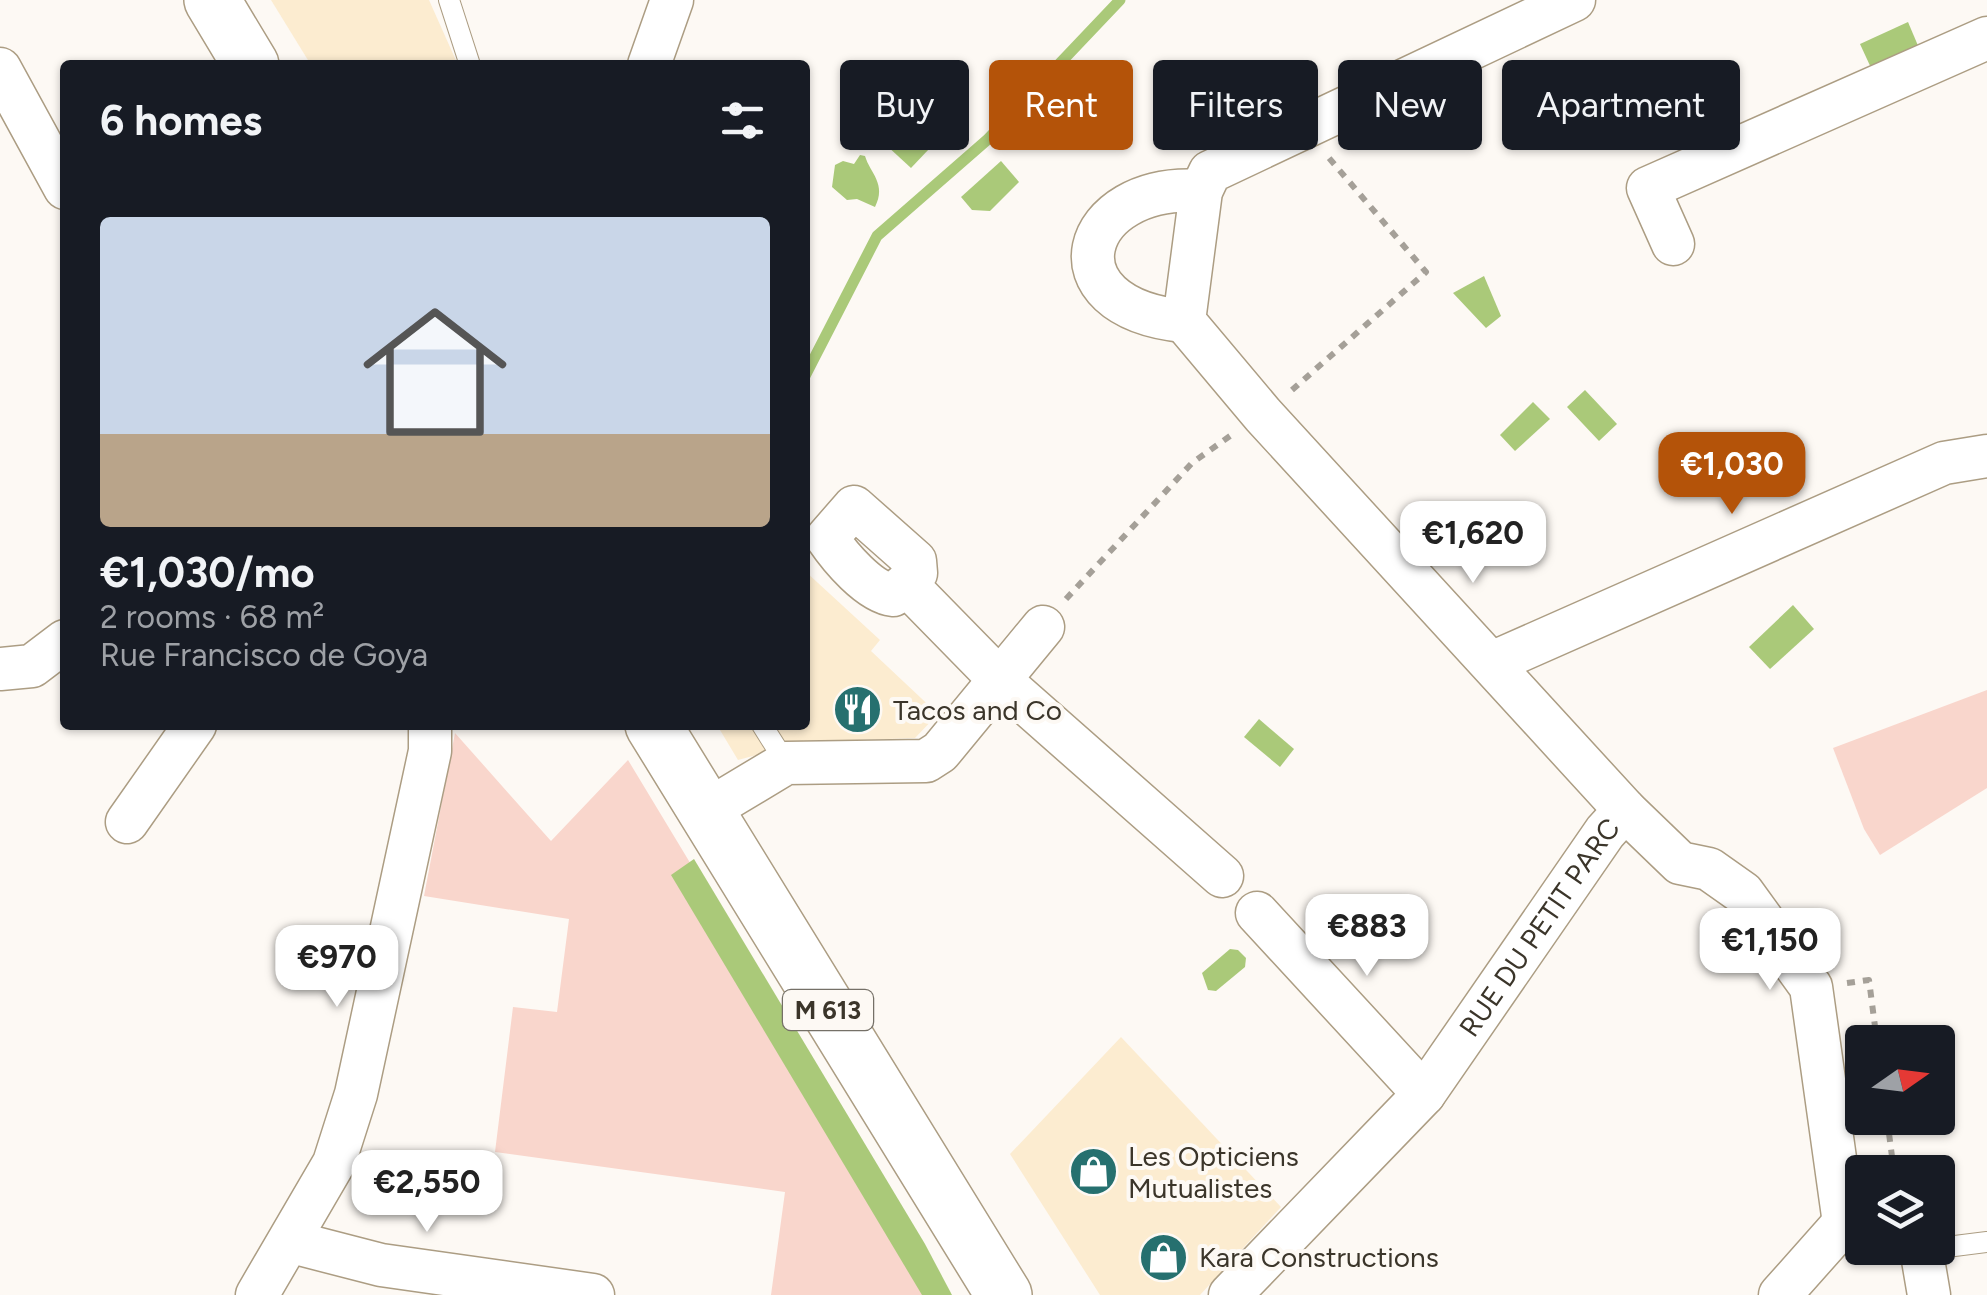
<!DOCTYPE html>
<html lang="en">
<head>
<meta charset="utf-8">
<style>
	:root { --surface:#171b24; --page:#20242c; --text:#f1f3f6; --muted:#9ea1a6; --line:#363941; --accent:#b45309 }
	body { margin:0; font-family:Figtree,sans-serif; background:var(--page); color:var(--text); height:100vh; display:flex; flex-direction:column; font-size:38px; white-space:nowrap }
	* { box-sizing:border-box; margin:0 }
	p { font-size:32px; color:var(--muted) }
	.icon { flex:none; width:55px; height:55px; fill:none; stroke:currentColor; stroke-width:2; stroke-linecap:round; stroke-linejoin:round }
	.map { position:relative; flex:1; overflow:hidden }
	.drawer { position:absolute; left:60px; top:60px; width:750px; height:670px; display:flex; flex-direction:column; background:var(--surface); border-radius:10px; box-shadow:0 2px 8px #0004 }
	.drawer>* { flex:none }
	.top-card { position:absolute; left:840px; top:60px; width:950px; height:90px; display:flex; gap:20px }
	.needle { width:65px; rotate:76deg }
	.buttons { position:absolute; left:1845px; top:1025px; display:grid; gap:20px }
	.buttons a { display:grid; place-items:center; width:110px; height:110px; border-radius:10px; background:var(--surface); box-shadow:0 2px 8px #0004; font-size:50px }
	.price { position:absolute; translate:-50% -85px; padding:0 22px; border-radius:20px; background:#fff; color:#222; font-size:32px; line-height:65px; filter:drop-shadow(0 2px 5px #0008) }
	.price::after { content:''; position:absolute; left:50%; top:60px; width:30px; height:22px; margin-left:-15px; background:inherit; clip-path:polygon(0 0,100% 0,50% 100%) }
	.price.selected { background:var(--accent); color:#fff }
	ul { padding:0; list-style:none }
	li { display:grid; align-content:center; gap:20px; height:530px; padding:0 40px }
	li+li { border-top:2px solid var(--line) }
	li span { display:grid; place-items:center; height:310px; border-radius:10px; color:#555 }
	li>.icon { margin-inline-start:auto }
	span .icon { width:180px; height:180px; fill:#fffc; stroke-width:1 }
	li b { font-size:42px }
	h2 { display:flex; justify-content:space-between; align-items:center; height:120px; padding:0 40px; font-size:42px }
	.tag { padding:0 35px; border-radius:10px; background:var(--surface); box-shadow:0 2px 8px #0004; font-size:35px; line-height:90px }
	.tag.selected { background:var(--accent); color:#fff }
	.map>svg:first-child { display:block }
	.built { fill:#fcecd0 }
	.green { fill:#f9d6cc }
	.water { fill:#aac979 }
	.lines { fill:none; stroke-linecap:round; stroke-linejoin:round }
	.stream { stroke:#aac979; stroke-width:11 }
	.lane-casing { stroke:#ac9d83; stroke-width:22 }
	.street-casing { stroke:#ac9d83; stroke-width:45 }
	.primary-casing { stroke:#ac9d83; stroke-width:58 }
	.path { stroke:#a5a098; stroke-width:6; stroke-dasharray:8 8; stroke-linecap:butt }
	.lane { stroke:#fff; stroke-width:20 }
	.street { stroke:#fff; stroke-width:42 }
	.primary { stroke:#fff; stroke-width:55 }
	.labels { text-anchor:middle; dominant-baseline:central; stroke-width:8; stroke-linejoin:round; paint-order:stroke }
	.shield { fill:#fdf9f4; stroke:#757067; stroke-width:2.5 }
	.shield-label { font-size:25px; font-weight:bold; fill:#3b352a }
	.poi-label { font-size:28px; fill:#3b352a; stroke:#fdf9f4; text-anchor:start }
	.street-label { font-size:28px; fill:#3b352a; stroke:#fdf9f4 }
</style>
</head>
<body>
<div class="map">
<svg width="1987" height="1295" viewBox="0 0 1987 1295">
	<rect width="100%" height="100%" fill="#fdf9f4"/>
	<g class="built">
		<polygon points="271,0 429,0 458,65 311,65"/>
		<polygon points="805,571 880,640 871,651 938,714 915,738 805,742 738,760 717,725 805,725"/>
		<polygon points="1121,1037 1281,1207 1200,1295 1100,1295 1010,1154"/>
	</g>
	<g class="green">
		<polygon points="1987,690 1987,788 1880,855 1864,829 1833,748"/>
		<polygon points="455,733 551,841 628,760 951,1295 771,1295 785,1192 495,1152 513,1007 557,1012 569,919 424,896"/>
	</g>
	<g class="water">
		<polygon points="1908,22 1919,48 1872,70 1860,44"/>
		<polygon points="892,114 929,149 911,168 873,133"/>
		<path d="M860 155 865 156C870 173 887 184 875 207L857 199 847 200 832 187 835 165 843 161 854 164Z"/>
		<polygon points="1001,161 1019,182 990,211 972,210 961,197"/>
		<polygon points="1484,276 1501,316 1486,328 1453,293"/>
		<polygon points="1585,390 1617,424 1599,441 1567,407"/>
		<polygon points="1533,402 1550,419 1515,451 1500,435"/>
		<polygon points="1793,605 1814,629 1770,669 1749,647"/>
		<polygon points="1259,719 1294,749 1280,767 1244,737"/>
		<polygon points="694,859 925,1244 952,1295 922,1295 671,875"/>
		<polygon points="1230,949 1238,950 1246,958 1245,967 1216,991 1208,990 1202,973"/>
	</g>
	<g class="lines">
		<polyline class="stream" points="805,376 877,236 987,140 1120,0"/>
		<defs>
			<g id="lane">
				<polyline points="449,0 470,65"/>
				<polyline points="762,725 786,763"/>
				<polyline points="1923,1250 1987,1242"/>
			</g>
			<g id="street">
				<polyline points="1574,0 1210,172 1201,191 1184,321 1263,415 1625,810 1680,863 1709,869 1743,893 1811,987 1844,1223"/>
				<polyline points="649,65 672,0"/>
				<polyline points="0,69 65,188"/>
				<polyline points="1673,244 1648,188 1987,38"/>
				<path d="M1184 321C1043 307 1079 182 1201 191"/>
				<path d="M906 584 916 573 915 561 854 507 827 538C840 557 869 592 893 595L906 584 1001 681 1222 876"/>
				<polyline points="1494,662 1944,463 1987,456"/>
				<polyline points="0,669 32,666 65,641"/>
				<polyline points="706,811 786,763 926,761 940,752 1043,627"/>
				<polyline points="127,822 195,725"/>
				<polyline points="1257,913 1424,1094"/>
				<polyline points="292,1242 381,1265 593,1295"/>
				<polyline points="1921,1248 1929,1295"/>
				<polyline points="257,1295 334,1163 356,1094 430,751 430,725"/>
				<path id="s1" d="M1230 1295 1424 1094 1605 832 1625 810"/>
				<polyline points="1780,1295 1844,1223"/>
			</g>
			<g id="primary">
				<polyline points="212,0 251,65"/>
				<polyline points="653,725 1004,1295"/>
			</g>
		</defs>
		<use href="#lane" class="lane-casing"/>
		<use href="#street" class="street-casing"/>
		<use href="#primary" class="primary-casing"/>
		<g class="path">
			<polyline points="1292,390 1426,272 1329,158"/>
			<polyline points="1066,599 1192,463 1230,436"/>
			<polyline points="1847,983 1869,980 1877,1042"/>
			<polyline points="1887,1118 1894,1172"/>
		</g>
		<use href="#lane" class="lane"/>
		<use href="#street" class="street"/>
		<use href="#primary" class="primary"/>
	</g>
	<defs>
		<symbol id="restaurant-disc" viewBox="-11 -11 22 22"><circle r="9.5" fill="#26706f" stroke="#fdf9f4"/><path d="M-5-6h1v4h1v-4h1v4h1v-4h1v5L-1.5 .5V6h-2V.5L-5-1ZM5-6V6H3V1.5H1.5Q1.5-4 5-6Z" fill="#fff"/></symbol>
		<symbol id="shop-disc" viewBox="-11 -11 22 22"><circle r="9.5" fill="#26706f" stroke="#fdf9f4"/><path d="M-5-2.5h2.3a2.7 3.5 0 0 1 5.4 0H5L5.5 6h-11ZM-1.5-2.5h3a1.5 2.3 0 0 0-3 0Z" fill="#fff"/></symbol>
	</defs>
	<g fill-rule="evenodd">
		<use href="#restaurant-disc" x="830" y="682" width="55" height="55"/>
		<use href="#shop-disc" x="1066" y="1144" width="55" height="55"/>
		<use href="#shop-disc" x="1136" y="1230" width="55" height="55"/>
	</g>
	<g class="labels">
		<rect class="shield" x="783" y="990" width="90" height="40" rx="8"/>
		<g class="shield-label">
			<text x="828" y="1010">M 613</text>
		</g>
		<g class="poi-label">
			<text x="893" y="710">Tacos and Co</text>
			<text x="1128" y="1156">Les Opticiens<tspan x="1128" dy="32">Mutualistes</tspan></text>
			<text x="1199" y="1257">Kara Constructions</text>
		</g>
		<g class="street-label">
			<text stroke="none"><textPath href="#s1" startOffset="482">RUE DU PETIT PARC</textPath></text>
		</g>
	</g>
</svg>
<div class="buttons">
<a><svg class="needle" viewBox="-14 -14 28 28"><path d="M0-13l5 13h-10z" fill="#e53935"/><path d="M0 13l5-13h-10z" fill="#9ea1a6"/></svg></a>
<a><svg class="icon" aria-label="layers" viewBox="0 0 24 24"><path d="M12 4l9 5-9 5-9-5zM3 14l9 5 9-5"/></svg></a>
</div>
<b class="price selected" style="left:1732px;top:517px">€1,030</b>
<b class="price" style="left:1473px;top:586px">€1,620</b>
<b class="price" style="left:1367px;top:979px">€883</b>
<b class="price" style="left:1770px;top:993px">€1,150</b>
<b class="price" style="left:337px;top:1010px">€970</b>
<b class="price" style="left:427px;top:1235px">€2,550</b>
<div class="top-card">
<a class="tag">Buy</a>
<a class="tag selected">Rent</a>
<a class="tag">Filters</a>
<a class="tag">New</a>
<a class="tag">Apartment</a>
</div>
<section class="drawer">
<h2>6 homes<svg class="icon" aria-label="filters" viewBox="0 0 24 24"><path d="M4 7h16M4 17h16"/><circle cx="9" cy="7" r="2"/><circle cx="15" cy="17" r="2"/></svg></h2>
<ul>
<li><span style="background:linear-gradient(#c9d6e8 70%,#b9a48a 0)"><svg class="icon" aria-label="home" viewBox="0 0 24 24"><path d="M3 11l9-7 9 7M6 9v11h12V9"/></svg></span><div><b>€1,030/mo</b><p>2 rooms · 68 m²</p><p>Rue Francisco de Goya</p></div></li>
</ul>
</section>
</div>
</body>
</html>
